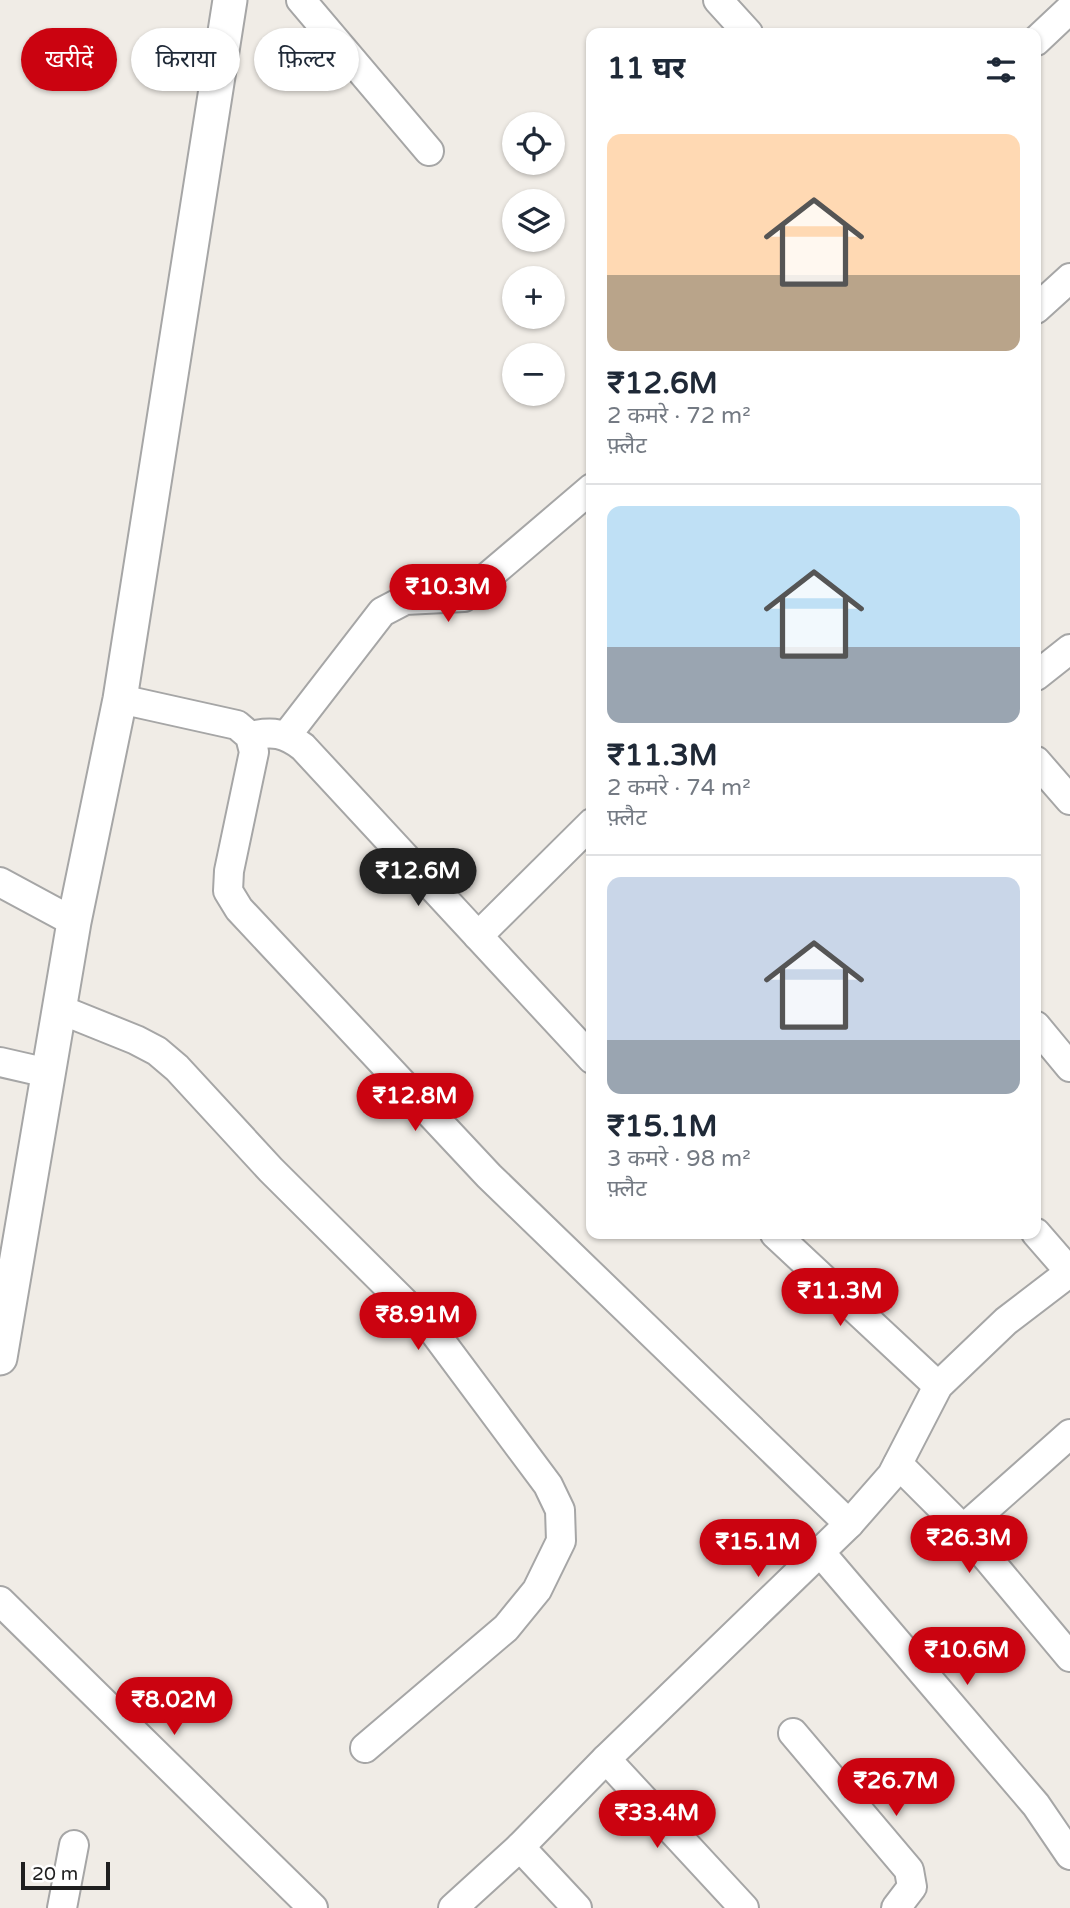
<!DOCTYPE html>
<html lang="hi">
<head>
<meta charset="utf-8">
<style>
	:root { --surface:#fff; --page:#f2f2f3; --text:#1f2937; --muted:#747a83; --line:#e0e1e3; --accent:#cb0310 }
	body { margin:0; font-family:"Varela Round","Noto Sans Devanagari",sans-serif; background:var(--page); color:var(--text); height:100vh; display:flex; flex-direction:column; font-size:26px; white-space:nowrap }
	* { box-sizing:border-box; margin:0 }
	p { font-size:23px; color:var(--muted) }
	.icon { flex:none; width:38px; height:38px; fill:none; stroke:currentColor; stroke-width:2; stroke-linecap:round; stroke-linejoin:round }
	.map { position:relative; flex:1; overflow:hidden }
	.details { position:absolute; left:586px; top:28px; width:455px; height:1211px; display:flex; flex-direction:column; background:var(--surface); border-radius:14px; box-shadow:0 2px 5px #0004 }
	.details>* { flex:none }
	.top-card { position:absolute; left:21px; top:28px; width:460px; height:63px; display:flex; gap:14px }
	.buttons { position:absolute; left:502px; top:112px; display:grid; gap:14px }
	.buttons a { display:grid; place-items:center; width:63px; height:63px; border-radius:50%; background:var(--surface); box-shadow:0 2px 5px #0004; font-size:35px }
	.scale { position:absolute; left:21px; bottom:18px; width:89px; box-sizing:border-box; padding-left:7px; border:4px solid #1f1f1f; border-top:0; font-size:19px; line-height:24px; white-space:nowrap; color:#1f1f1f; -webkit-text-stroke:5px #fff; paint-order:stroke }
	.price { position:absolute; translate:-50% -60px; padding:0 16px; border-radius:24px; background:var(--accent); color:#fff; font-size:23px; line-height:46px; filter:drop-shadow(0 2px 4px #0008) }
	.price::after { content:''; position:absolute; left:50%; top:42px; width:21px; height:16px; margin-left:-10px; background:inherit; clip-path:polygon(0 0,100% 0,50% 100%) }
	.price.on { background:#222; color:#fff }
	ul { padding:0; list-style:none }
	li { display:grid; align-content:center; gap:14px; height:371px; padding:0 21px }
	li+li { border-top:2px solid var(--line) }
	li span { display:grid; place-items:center; height:217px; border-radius:14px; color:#555 }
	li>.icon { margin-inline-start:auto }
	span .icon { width:126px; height:126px; fill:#fffc; stroke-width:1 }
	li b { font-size:30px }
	h2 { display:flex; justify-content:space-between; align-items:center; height:84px; padding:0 21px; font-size:30px }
	.pill { padding:0 24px; border-radius:32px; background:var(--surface); box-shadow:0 2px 5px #0004; font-size:24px; line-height:63px }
	.pill.on { background:var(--accent); color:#fff }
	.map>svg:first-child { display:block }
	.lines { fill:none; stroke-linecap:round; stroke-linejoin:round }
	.minor-casing { stroke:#a6a6a6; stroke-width:32 }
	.tertiary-casing { stroke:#a6a6a6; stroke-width:37 }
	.minor { stroke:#fff; stroke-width:28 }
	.tertiary { stroke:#fff; stroke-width:33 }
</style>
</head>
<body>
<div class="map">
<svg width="1070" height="1908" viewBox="0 0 1070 1908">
	<rect width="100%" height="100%" fill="#f0ece6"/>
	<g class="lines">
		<defs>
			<g id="minor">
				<polyline points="301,0 429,151"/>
				<polyline points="718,0 748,33"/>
				<polyline points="1036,41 1070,9"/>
				<polyline points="1036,309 1070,278"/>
				<polyline points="1036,676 1070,649"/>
				<polyline points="120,699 237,725 250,736 254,752 229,871 228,891 239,909 489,1176 849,1524"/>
				<polyline points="287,735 382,612 405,600 464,597 592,488"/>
				<path d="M250 736C273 731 285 733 303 747L592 1059"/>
				<polyline points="1036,761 1070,800"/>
				<polyline points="0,882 74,922"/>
				<polyline points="478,936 592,823"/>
				<polyline points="59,1009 136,1040 157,1051 177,1068 271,1170 434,1332 548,1485 560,1510 561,1541 537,1590 506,1628 365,1748"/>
				<polyline points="1036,1026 1070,1067"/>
				<polyline points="0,1062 48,1073"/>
				<polyline points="775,1234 938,1386"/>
				<polyline points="898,1464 963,1529 1070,1657"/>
				<polyline points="963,1529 1070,1434"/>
				<polyline points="820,1552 1036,1805 1070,1855"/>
				<polyline points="0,1601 313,1908"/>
				<polyline points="793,1733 909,1870 912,1887 896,1908"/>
				<polyline points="606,1759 744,1908"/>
				<polyline points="520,1847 577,1908"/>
				<polyline points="62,1908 74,1845"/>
				<polyline points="453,1908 520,1847 606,1759 849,1524 892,1475 938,1386 1006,1321 1070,1272 1036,1233"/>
			</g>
			<polyline id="tertiary" points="0,1358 74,922 120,699 230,0"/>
		</defs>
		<use href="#minor" class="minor-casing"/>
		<use href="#tertiary" class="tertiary-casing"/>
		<use href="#minor" class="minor"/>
		<use href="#tertiary" class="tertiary"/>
	</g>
</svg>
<div class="buttons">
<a><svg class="icon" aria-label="locate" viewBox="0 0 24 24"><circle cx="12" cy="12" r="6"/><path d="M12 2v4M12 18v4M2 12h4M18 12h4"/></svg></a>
<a><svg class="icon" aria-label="layers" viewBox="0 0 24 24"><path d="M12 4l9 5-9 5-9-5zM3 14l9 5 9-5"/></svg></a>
<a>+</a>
<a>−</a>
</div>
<div class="scale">20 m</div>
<b class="price" style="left:448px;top:624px">₹10.3M</b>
<b class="price on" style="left:418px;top:908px">₹12.6M</b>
<b class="price" style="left:415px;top:1133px">₹12.8M</b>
<b class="price" style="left:840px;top:1328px">₹11.3M</b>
<b class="price" style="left:418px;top:1352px">₹8.91M</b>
<b class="price" style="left:969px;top:1575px">₹26.3M</b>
<b class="price" style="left:758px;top:1579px">₹15.1M</b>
<b class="price" style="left:967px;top:1687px">₹10.6M</b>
<b class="price" style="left:174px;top:1737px">₹8.02M</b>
<b class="price" style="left:896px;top:1818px">₹26.7M</b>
<b class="price" style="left:657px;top:1850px">₹33.4M</b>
<div class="top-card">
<a class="pill on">खरीदें</a>
<a class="pill">किराया</a>
<a class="pill">फ़िल्टर</a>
</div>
<section class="details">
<h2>11 घर<svg class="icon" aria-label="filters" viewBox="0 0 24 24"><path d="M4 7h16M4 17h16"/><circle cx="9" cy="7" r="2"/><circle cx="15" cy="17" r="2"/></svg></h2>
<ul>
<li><span style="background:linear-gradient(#ffd9b3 65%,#b9a48a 0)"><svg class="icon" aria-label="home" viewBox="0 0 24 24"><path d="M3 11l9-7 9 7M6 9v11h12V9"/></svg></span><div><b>₹12.6M</b><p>2 कमरे · 72 m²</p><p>फ़्लैट</p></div></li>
<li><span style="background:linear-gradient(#bfe0f5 65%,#9aa5b1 0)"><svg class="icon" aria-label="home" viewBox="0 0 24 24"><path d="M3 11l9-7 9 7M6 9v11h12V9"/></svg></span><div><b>₹11.3M</b><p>2 कमरे · 74 m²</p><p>फ़्लैट</p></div></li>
<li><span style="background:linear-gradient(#c9d6e8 75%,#9aa5b1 0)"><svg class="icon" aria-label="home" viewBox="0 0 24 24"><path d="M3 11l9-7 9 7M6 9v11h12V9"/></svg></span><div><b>₹15.1M</b><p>3 कमरे · 98 m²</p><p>फ़्लैट</p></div></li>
</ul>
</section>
</div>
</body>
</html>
